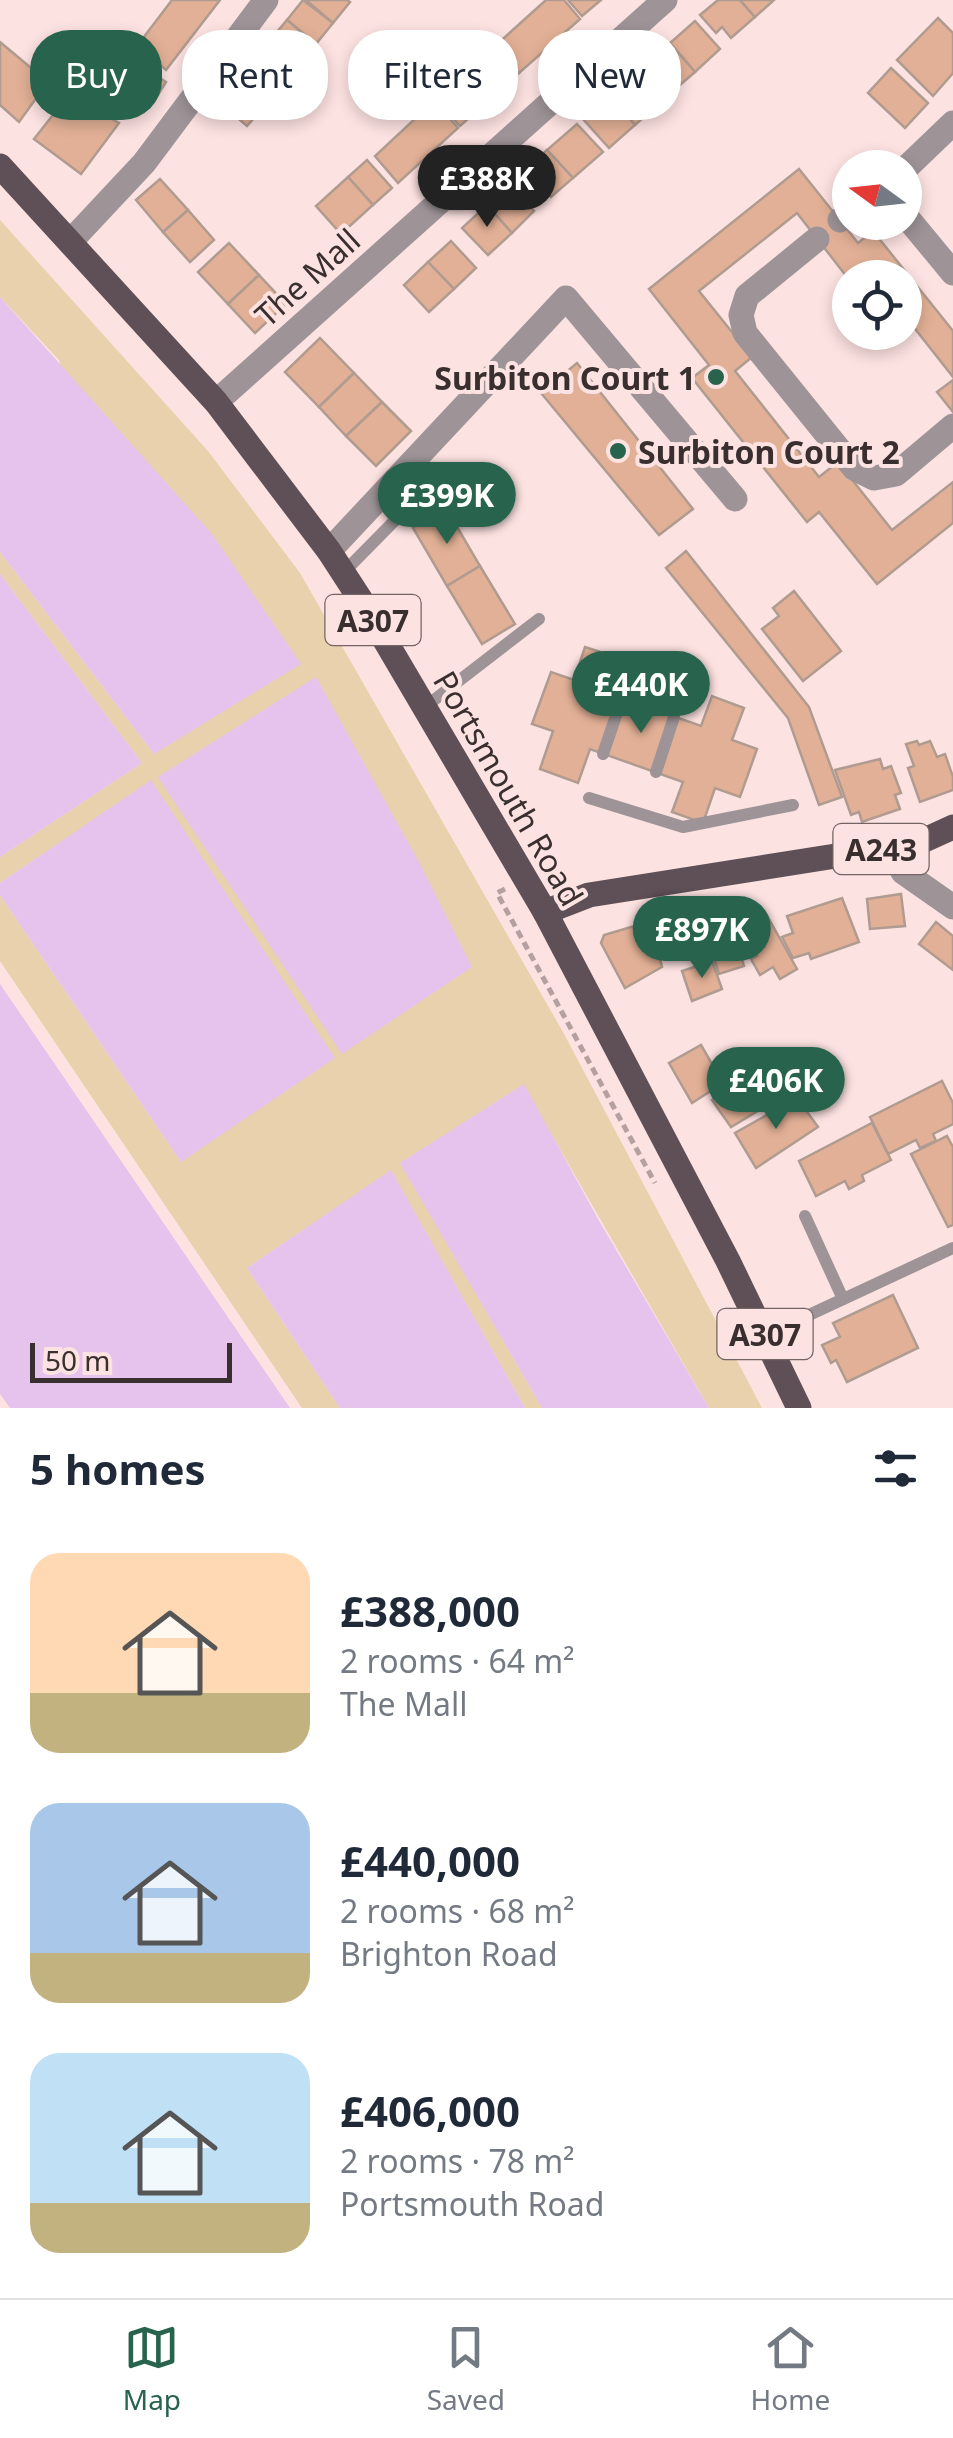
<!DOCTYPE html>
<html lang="en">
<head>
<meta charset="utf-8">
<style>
	:root { --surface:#fff; --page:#f2f2f3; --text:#1f2937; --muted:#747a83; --line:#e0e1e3; --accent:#27634d }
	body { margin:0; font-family:"Noto Sans",sans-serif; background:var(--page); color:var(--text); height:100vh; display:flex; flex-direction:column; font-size:38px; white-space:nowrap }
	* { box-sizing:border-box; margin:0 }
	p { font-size:32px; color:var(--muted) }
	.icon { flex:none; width:55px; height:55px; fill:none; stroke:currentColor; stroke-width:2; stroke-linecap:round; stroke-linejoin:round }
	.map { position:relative; height:1408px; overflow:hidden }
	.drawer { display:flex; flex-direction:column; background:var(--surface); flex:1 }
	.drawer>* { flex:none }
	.top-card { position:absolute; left:30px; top:30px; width:895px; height:90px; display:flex; gap:20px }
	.needle { width:65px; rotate:285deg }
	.tools { position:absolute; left:832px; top:150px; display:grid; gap:20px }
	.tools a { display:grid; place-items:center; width:90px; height:90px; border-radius:50%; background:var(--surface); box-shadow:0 5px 15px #0003; font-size:50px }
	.scale { position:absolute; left:30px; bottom:25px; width:202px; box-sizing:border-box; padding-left:10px; border:5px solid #392f2f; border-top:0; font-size:28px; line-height:35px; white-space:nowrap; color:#392f2f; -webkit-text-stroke:8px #fce2e1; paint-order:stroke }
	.price { position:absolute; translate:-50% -85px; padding:0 22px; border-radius:35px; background:var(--accent); color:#fff; font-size:32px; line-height:65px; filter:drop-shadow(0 2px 5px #0008) }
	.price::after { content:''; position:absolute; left:50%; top:60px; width:30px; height:22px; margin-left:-15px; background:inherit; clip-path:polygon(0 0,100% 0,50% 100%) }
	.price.selected { background:#222; color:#fff }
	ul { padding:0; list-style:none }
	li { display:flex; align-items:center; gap:30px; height:250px; padding:0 30px }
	li span { display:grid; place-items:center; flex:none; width:280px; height:200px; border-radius:30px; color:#555 }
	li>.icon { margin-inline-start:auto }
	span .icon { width:120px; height:120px; fill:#fffc; stroke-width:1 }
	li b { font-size:42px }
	h2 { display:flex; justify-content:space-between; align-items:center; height:120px; padding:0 30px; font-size:42px }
	.tag { padding:0 35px; border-radius:40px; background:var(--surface); box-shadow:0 5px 15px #0003; font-size:35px; line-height:90px }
	.tag.selected { background:var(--accent); color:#fff }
	.tabs { display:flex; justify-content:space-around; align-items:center; height:140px; border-top:2px solid var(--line); background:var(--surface); font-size:28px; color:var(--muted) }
	.tabs a { display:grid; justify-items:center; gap:5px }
	.tabs .selected { color:var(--accent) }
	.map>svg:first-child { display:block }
	.green { fill:#e9d1ad }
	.water { fill:#e5c3ed }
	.building { fill:#e2b096; stroke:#b09b90; stroke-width:2.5 }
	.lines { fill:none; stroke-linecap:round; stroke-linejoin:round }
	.path { stroke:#b4a09f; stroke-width:5; stroke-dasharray:8 5; stroke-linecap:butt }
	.service { stroke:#9e9498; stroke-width:12 }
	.minor { stroke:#9e9498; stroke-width:25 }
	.primary { stroke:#5f4f56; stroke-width:25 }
	.poi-dot { fill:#27634d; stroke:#fce2e1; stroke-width:4 }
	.labels { text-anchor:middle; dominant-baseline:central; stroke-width:8; stroke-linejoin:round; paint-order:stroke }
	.shield { fill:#fce2e1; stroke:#746564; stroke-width:2.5 }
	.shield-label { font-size:30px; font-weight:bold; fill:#392f2f }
	.street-label { font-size:32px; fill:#392f2f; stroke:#fce2e1 }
	.poi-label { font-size:32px; font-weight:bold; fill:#392f2f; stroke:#fce2e1; text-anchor:end }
</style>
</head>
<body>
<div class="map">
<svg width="953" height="1408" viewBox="0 0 953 1408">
	<rect width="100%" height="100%" fill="#fce2e1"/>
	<polygon class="green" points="0,220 208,451 300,573 563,1032 762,1408 709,1408 523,1085 401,1163 542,1408 525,1408 391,1171 247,1268 340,1408 302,1408 0,961 0,895 181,1162 151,781 0,883 0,857 142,763 0,574 0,552 154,754 59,360 0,297"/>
	<g class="water">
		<polygon points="0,297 212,534 301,664 154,754 0,552"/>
		<polygon points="0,574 142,763 0,857"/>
		<polygon points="316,677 419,862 472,967 342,1054 158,777"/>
		<polygon points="151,780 335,1058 181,1162 0,895 0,883"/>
		<polygon points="0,984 290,1408 10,1408 0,1394"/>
		<polygon points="524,1084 598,1219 709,1408 542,1408 400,1163"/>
		<polygon points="391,1170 525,1408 340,1408 247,1268"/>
	</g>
	<g class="building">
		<polygon points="172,0 220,0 166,70 137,46"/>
		<polygon points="303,0 333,23 316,44 287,20"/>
		<polygon points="306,0 347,0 350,2 333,23"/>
		<polygon points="546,0 564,0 580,19 519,73 495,46"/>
		<polygon points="568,0 601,0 582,16"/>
		<polygon points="718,0 740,0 755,17 731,38 722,27 716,33 700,15"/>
		<polygon points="740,0 774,0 755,17"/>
		<polygon points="938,18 953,33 953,73 933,96 897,60"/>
		<polygon points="287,20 316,44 299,64 270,40"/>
		<polygon points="695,21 720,49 695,72 670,43"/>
		<polygon points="270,40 299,64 282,85 253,61"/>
		<polygon points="0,42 48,82 19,122 0,105"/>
		<polygon points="670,43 695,72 666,97 641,68"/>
		<polygon points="495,46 519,73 460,126 436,100"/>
		<polygon points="118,49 166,82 156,98 108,65"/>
		<polygon points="253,61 282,85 265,105 236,81"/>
		<polygon points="891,68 928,103 905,128 868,93"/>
		<polygon points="634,75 659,104 635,125 610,96"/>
		<polygon points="236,81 265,105 247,126 219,102"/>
		<polygon points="79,82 115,109 108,117 119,123 81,174 34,139"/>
		<polygon points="610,96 635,125 609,148 583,119"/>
		<polygon points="434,101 458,128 398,183 375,156"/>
		<polygon points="577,124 603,152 573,178 547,150"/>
		<polygon points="547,150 573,178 551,197 543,187 534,194 518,176"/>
		<polygon points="367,160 392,188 373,205 348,177"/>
		<polygon points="799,169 858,243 873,231 953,331 953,377 905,316 905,278 874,278 864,264 847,277 797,213 699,291 752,357 735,371 819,477 838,462 892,530 953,482 953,523 877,584 819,512 807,522 692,378 709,365 649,289"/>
		<polygon points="348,177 373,205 341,234 316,206"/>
		<polygon points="160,179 188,210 163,232 136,200"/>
		<polygon points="509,184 534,211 512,233 487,205"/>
		<polygon points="487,205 512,233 488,255 462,228"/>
		<polygon points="188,210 214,240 190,262 163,232"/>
		<polygon points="451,241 476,268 454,289 428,262"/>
		<polygon points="229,243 259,275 228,304 198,272"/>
		<polygon points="428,262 454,289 429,312 404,285"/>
		<polygon points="259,275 286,304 255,333 228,304"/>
		<polygon points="320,338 354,373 319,407 285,372"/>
		<polygon points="577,363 693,509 659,535 541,393"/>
		<polygon points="354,373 382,402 346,436 319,407"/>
		<polygon points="953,380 953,412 937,392"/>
		<polygon points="382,402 411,431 376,466 346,436"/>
		<polygon points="446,508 480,566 447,586 413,528"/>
		<polygon points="686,551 809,707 842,797 819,805 788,718 666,568"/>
		<polygon points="480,566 515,624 482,644 447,586"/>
		<polygon points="794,591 841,651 803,681 762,629 779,616 773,608"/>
		<polygon points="585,647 619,658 607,693 701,726 712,696 744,708 732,740 757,749 740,797 715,788 703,823 672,812 683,782 590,749 578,783 540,769 553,731 532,724 551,672 574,680"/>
		<polygon points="917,741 919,745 930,741 937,757 945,754 953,777 953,790 920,802 908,768 914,766 906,744"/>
		<polygon points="880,759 883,769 891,766 901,793 895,795 900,809 862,822 859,812 851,815 835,770"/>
		<polygon points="901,894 905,926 870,929 867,899"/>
		<polygon points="842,898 859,942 811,959 809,953 793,958 782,937 793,933 787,916"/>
		<polygon points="765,912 797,969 780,979 773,967 760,975 751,959 757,956 738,923"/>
		<polygon points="698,916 707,946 660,959 651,925"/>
		<polygon points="651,921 662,967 625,988 601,943 604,935"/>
		<polygon points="936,922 953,936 953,970 919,944"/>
		<polygon points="738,923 753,948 740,953 744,966 719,974 710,946 716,944 709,932"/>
		<polygon points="712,961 722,989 692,1001 682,971"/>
		<polygon points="701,1045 723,1083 692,1103 669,1063"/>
		<polygon points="783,1072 793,1090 731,1127 712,1100 742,1078 752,1091"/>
		<polygon points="942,1081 953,1103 953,1124 933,1134 936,1141 920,1148 916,1140 888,1154 870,1117"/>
		<polygon points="797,1098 818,1127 756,1168 735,1133"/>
		<polygon points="872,1123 891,1160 862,1175 864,1181 849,1189 845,1181 816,1196 799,1161"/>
		<polygon points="947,1136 953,1147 953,1225 948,1227 911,1154"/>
		<polygon points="893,1295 918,1348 847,1382 836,1360 831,1363 822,1345 840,1337 833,1323"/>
	</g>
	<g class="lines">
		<polyline class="path" points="505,889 497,893 655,1183"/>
		<g class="service">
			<polyline points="343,573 416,499"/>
			<polyline points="425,707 539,619"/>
			<polyline points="603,754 622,698"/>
			<polyline points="656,772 674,717"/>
			<polyline points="589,798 683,827 793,805"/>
			<polyline points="805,1216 843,1299"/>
			<polyline points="766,1335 953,1248"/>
		</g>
		<g class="minor">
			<polyline points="905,169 953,123"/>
			<polyline points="905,215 953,273"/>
			<polyline points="840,220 850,212"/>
			<polyline points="817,239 747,296 741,315 745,333 854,468 874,478 896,474 953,426"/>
			<polyline points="70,242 144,163 266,0"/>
			<polyline points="216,402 665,0"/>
			<polyline points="329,551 566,298 735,499"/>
			<polyline points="890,847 903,872 953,907"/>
		</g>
		<g class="primary">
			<polyline points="0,166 216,402 329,551 366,608 545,912 728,1261 799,1408"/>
			<polyline points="545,912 589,895 918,843 953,827"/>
		</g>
	</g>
	<g class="poi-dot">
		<circle cx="716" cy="377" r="10"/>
		<circle cx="618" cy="451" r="10"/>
	</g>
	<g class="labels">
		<g class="shield">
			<rect x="325.5" y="595" width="95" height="50" rx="8"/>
			<rect x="833.5" y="824" width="95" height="50" rx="8"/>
			<rect x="717.5" y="1309" width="95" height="50" rx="8"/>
		</g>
		<g class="shield-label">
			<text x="373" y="620">A307</text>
			<text x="881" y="849">A243</text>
			<text x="765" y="1334">A307</text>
		</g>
		<g class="street-label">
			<text transform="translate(307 277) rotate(-42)">The Mall</text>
			<text transform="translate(509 788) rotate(60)">Portsmouth Road</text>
		</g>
		<g class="poi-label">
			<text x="696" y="377">Surbiton Court 1</text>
			<text x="638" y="451" text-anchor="start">Surbiton Court 2</text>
		</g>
	</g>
</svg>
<div class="tools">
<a><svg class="needle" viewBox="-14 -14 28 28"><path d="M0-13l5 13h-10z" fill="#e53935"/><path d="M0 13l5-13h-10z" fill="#747a83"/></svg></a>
<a><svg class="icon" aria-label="locate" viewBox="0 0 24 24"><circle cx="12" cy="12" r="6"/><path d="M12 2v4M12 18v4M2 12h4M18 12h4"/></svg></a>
</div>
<div class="scale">50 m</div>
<b class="price selected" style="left:487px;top:230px">£388K</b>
<b class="price" style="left:447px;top:547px">£399K</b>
<b class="price" style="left:641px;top:736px">£440K</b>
<b class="price" style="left:702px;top:981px">£897K</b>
<b class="price" style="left:776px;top:1132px">£406K</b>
<div class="top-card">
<a class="tag selected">Buy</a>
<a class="tag">Rent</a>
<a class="tag">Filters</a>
<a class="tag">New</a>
</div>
</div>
<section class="drawer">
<h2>5 homes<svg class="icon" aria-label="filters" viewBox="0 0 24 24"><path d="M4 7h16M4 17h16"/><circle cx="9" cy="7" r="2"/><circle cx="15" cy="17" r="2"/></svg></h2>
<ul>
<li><span style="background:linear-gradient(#ffd9b3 70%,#c2b280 0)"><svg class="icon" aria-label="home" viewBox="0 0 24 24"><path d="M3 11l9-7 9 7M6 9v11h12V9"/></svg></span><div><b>£388,000</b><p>2 rooms · 64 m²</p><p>The Mall</p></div></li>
<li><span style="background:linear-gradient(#a9c7e8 75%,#c2b280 0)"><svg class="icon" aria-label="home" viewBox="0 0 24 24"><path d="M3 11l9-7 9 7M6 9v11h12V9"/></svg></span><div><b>£440,000</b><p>2 rooms · 68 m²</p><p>Brighton Road</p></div></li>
<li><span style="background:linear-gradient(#bfe0f5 75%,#c2b280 0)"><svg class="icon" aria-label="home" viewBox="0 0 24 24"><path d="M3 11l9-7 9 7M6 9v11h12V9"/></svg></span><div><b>£406,000</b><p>2 rooms · 78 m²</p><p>Portsmouth Road</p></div></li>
</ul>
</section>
<nav class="tabs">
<a class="selected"><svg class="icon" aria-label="map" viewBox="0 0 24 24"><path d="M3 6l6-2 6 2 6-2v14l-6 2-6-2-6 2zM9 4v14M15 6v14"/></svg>Map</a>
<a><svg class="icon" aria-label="saved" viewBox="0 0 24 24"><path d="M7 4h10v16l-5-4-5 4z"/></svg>Saved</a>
<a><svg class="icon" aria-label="home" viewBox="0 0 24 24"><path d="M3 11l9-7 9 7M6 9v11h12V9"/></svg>Home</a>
</nav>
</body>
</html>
